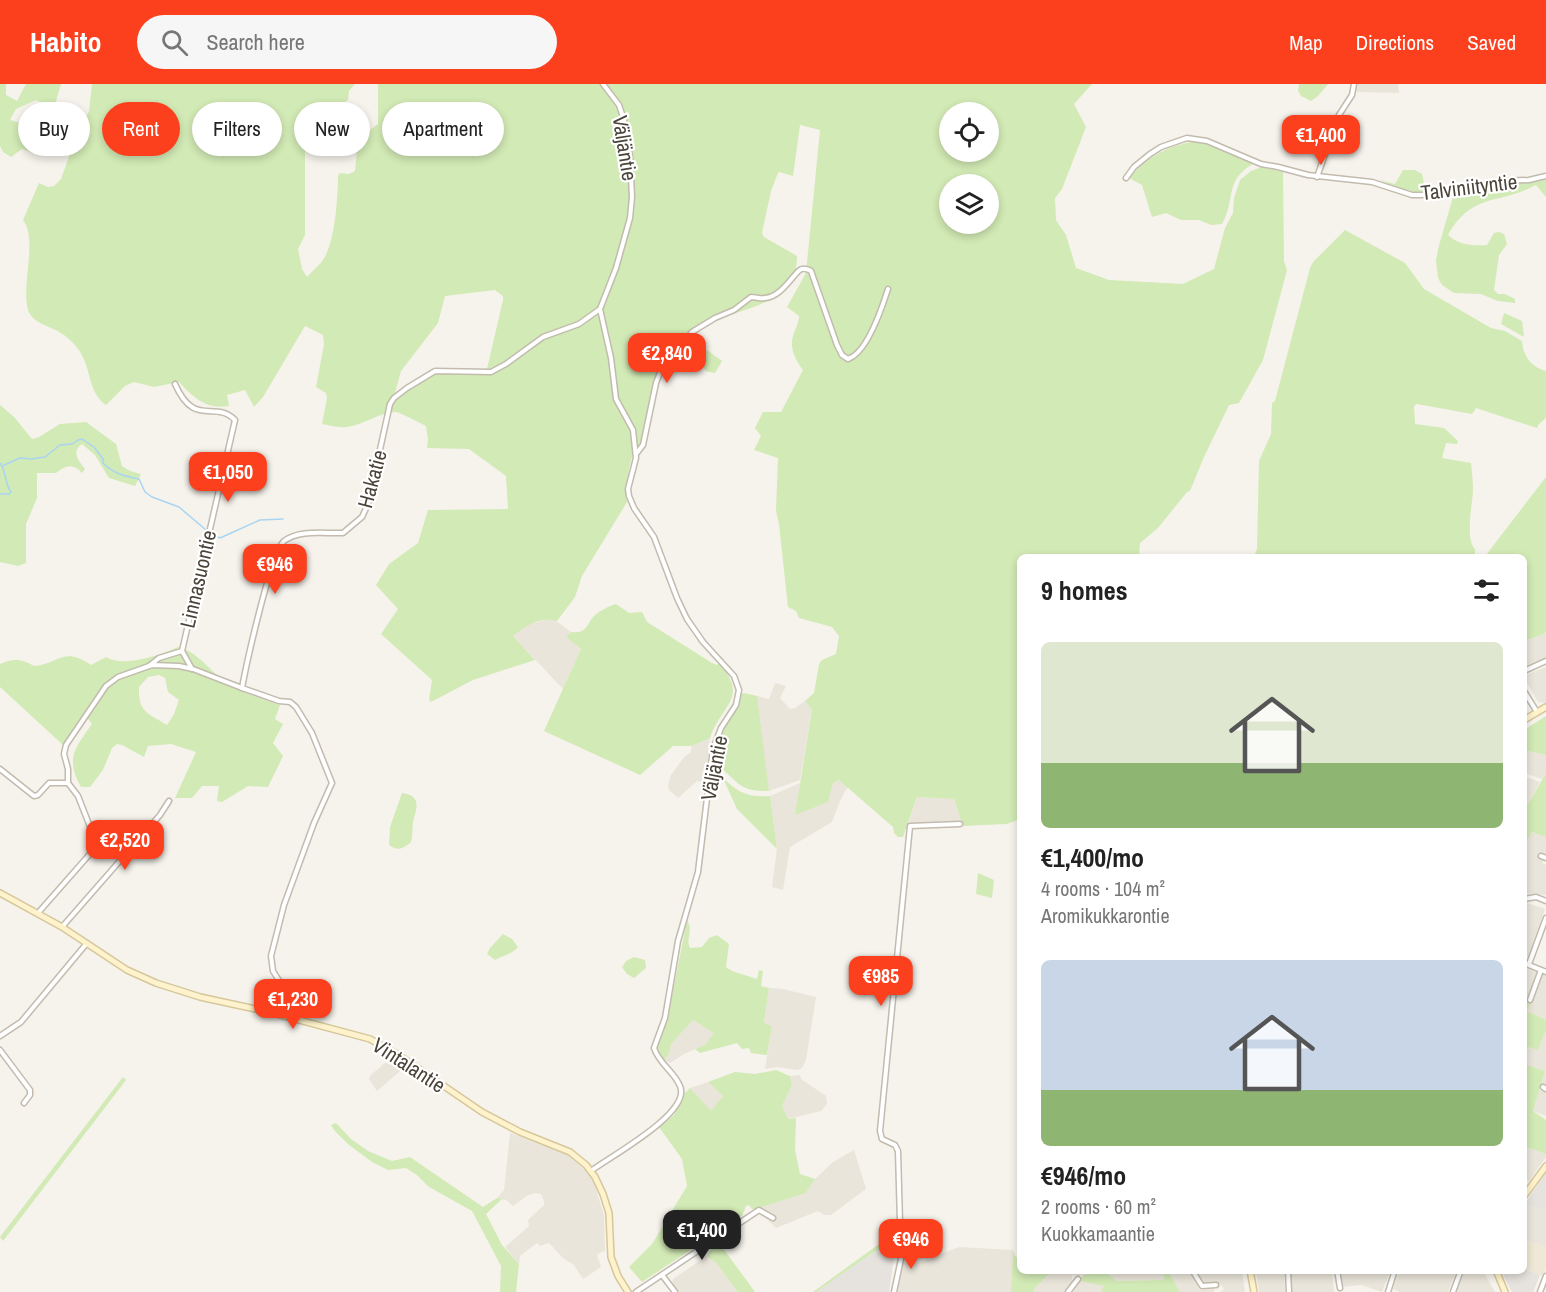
<!DOCTYPE html>
<html lang="en">
<head>
<meta charset="utf-8">
<style>
	:root { --surface:#fff; --page:#f6f6f6; --text:#222; --muted:#767676; --accent:#fc3f1d }
	body { margin:0; font-family:"Archivo Narrow",sans-serif; background:var(--page); color:var(--text); height:100vh; display:flex; flex-direction:column; font-size:22px; white-space:nowrap }
	* { box-sizing:border-box; margin:0 }
	p { font-size:20px; color:var(--muted) }
	.icon { flex:none; width:33px; height:33px; fill:none; stroke:currentColor; stroke-width:2; stroke-linecap:round; stroke-linejoin:round }
	.map { position:relative; flex:1; overflow:hidden }
	.panel { position:absolute; left:1017px; top:470px; width:510px; height:720px; display:flex; flex-direction:column; background:var(--surface); border-radius:9px; box-shadow:0 3px 9px #0003 }
	.panel>* { flex:none }
	.hud { position:absolute; left:18px; top:18px; width:570px; height:54px; display:flex; gap:12px }
	.tools { position:absolute; left:939px; top:18px; display:grid; gap:12px }
	.tools a { display:grid; place-items:center; width:60px; height:60px; border-radius:50%; background:var(--surface); box-shadow:0 3px 9px #0003; font-size:30px }
	.price { position:absolute; translate:-50% -51px; padding:0 14px; border-radius:12px; background:var(--accent); color:#fff; font-size:20px; line-height:39px; filter:drop-shadow(0 2px 3px #0008) }
	.price::after { content:''; position:absolute; left:50%; top:36px; width:18px; height:14px; margin-left:-9px; background:inherit; clip-path:polygon(0 0,100% 0,50% 100%) }
	.price.on { background:#222; color:#fff }
	ul { padding:0; list-style:none }
	li { display:grid; align-content:center; gap:12px; height:318px; padding:0 24px }
	li span { display:grid; place-items:center; height:186px; border-radius:9px; color:#555 }
	li>.icon { margin-inline-start:auto }
	span .icon { width:108px; height:108px; fill:#fffc; stroke-width:1 }
	li b { font-size:26px }
	h2 { display:flex; justify-content:space-between; align-items:center; height:72px; padding:0 24px; font-size:26px }
	.chip { padding:0 21px; border-radius:27px; background:var(--surface); box-shadow:0 3px 9px #0003; font-size:21px; line-height:54px }
	.chip.on { background:var(--accent); color:#fff }
	header { display:flex; align-items:center; gap:36px; box-sizing:border-box; height:84px; padding:0 30px; background:var(--accent); color:#fff }
	header strong { font-size:28px }
	nav { display:flex; gap:33px; margin-inline-start:auto; font-size:21px }
	.search { width:420px; height:54px; background:var(--page); display:flex; align-items:center; gap:15px; box-sizing:border-box; padding:0 21px; border-radius:33px; color:var(--muted); font-size:22px }
	.map>svg:first-child { display:block }
	.residential { fill:#eae5da }
	.industrial { fill:#e6e2dd }
	.education { fill:#efe8d6 }
	.green { fill:#d2eab5; fill-rule:evenodd }
	.lines { fill:none; stroke-linecap:round; stroke-linejoin:round }
	.stream { stroke:#a9d4f2; stroke-width:1.5 }
	.street-casing { stroke:#c2bbae; stroke-width:7 }
	.secondary-casing { stroke:#d6c79b; stroke-width:8 }
	.street { stroke:#fff; stroke-width:4 }
	.secondary { stroke:#fff3cd; stroke-width:5 }
	.labels { text-anchor:middle; dominant-baseline:central; stroke-width:4.5; stroke-linejoin:round; paint-order:stroke }
	.street-label { font-size:21px; fill:#4b4439; stroke:#fff }
</style>
</head>
<body>
<header>
<strong>Habito</strong>
<div class="search"><svg class="icon" aria-label="search" viewBox="0 0 24 24"><circle cx="10" cy="10" r="6"/><path d="M15 15l6 6"/></svg>Search here</div>
<nav><a>Map</a><a>Directions</a><a>Saved</a></nav>
</header>
<div class="map">
<svg width="1546" height="1208" viewBox="0 0 1546 1208">
	<rect width="100%" height="100%" fill="#f6f3ec"/>
	<g class="residential">
		<polygon points="1357,0 1398,0 1399,9 1356,8"/>
		<polygon points="552,534 571,548 566,553 581,565 563,605 513,552 527,541"/>
		<polygon points="1546,548 1546,576 1524,584 1524,557 1544,550"/>
		<polygon points="1546,583 1546,619 1538,618 1525,595 1528,590"/>
		<polygon points="775,599 786,602 780,614 790,625 795,624 805,617 812,624 800,696 769,707 756,616 757,612 769,615"/>
		<polygon points="710,654 706,699 697,697 678,714 669,706 668,701 671,691 685,672 690,669 692,662"/>
		<polygon points="1524,666 1546,671 1546,689 1542,695 1524,689"/>
		<polygon points="1529,694 1540,698 1524,727 1524,695"/>
		<polygon points="839,696 849,703 845,707 840,717 832,738 790,763 783,806 772,803 777,765 770,712 800,699 796,731 833,699"/>
		<polygon points="917,713 954,715 963,742 907,744"/>
		<polygon points="1532,748 1546,753 1546,772 1542,779 1546,781 1546,811 1524,809 1524,762"/>
		<polygon points="1524,818 1545,825 1528,873 1524,872"/>
		<polygon points="1524,883 1538,889 1524,925"/>
		<polygon points="1542,890 1546,892 1546,936 1527,927"/>
		<polygon points="769,904 783,905 816,913 806,976 802,984 798,986 777,983 765,985 772,942 764,940"/>
		<polygon points="693,936 715,949 705,961 684,970 670,979 664,976 669,970 671,960"/>
		<polygon points="1546,946 1546,1004 1541,1002 1545,987 1524,980 1524,962 1538,966"/>
		<polygon points="397,974 406,982 377,1007 369,995 371,991 385,979 391,980"/>
		<polygon points="800,991 801,995 826,1012 827,1020 821,1027 788,1035 782,1022 792,1001 790,992"/>
		<polygon points="708,998 723,1012 711,1028 690,1004"/>
		<polygon points="1539,1006 1546,1008 1546,1032 1533,1027"/>
		<polygon points="510,1049 568,1071 584,1085 594,1099 604,1131 605,1168 603,1167 597,1171 601,1183 583,1195 574,1181 563,1174 549,1159 540,1162 537,1159 520,1172 519,1180 505,1163 529,1142 528,1136 544,1121 544,1117 541,1110 536,1109 528,1111 513,1122 506,1116 497,1114 504,1106"/>
		<polygon points="1524,1062 1546,1070 1546,1073 1529,1097 1524,1095"/>
		<polygon points="854,1066 866,1105 831,1131 824,1131 818,1127 776,1144 756,1125 806,1109 815,1095 833,1078"/>
		<polygon points="1525,1120 1546,1127 1546,1163 1524,1156"/>
		<polygon points="959,1163 1013,1166 1011,1208 896,1208 901,1191 903,1172 919,1179"/>
		<polygon points="707,1172 717,1180 738,1208 679,1208 672,1199 673,1195"/>
		<polygon points="1107,1186 1163,1187 1164,1196 1116,1197 1107,1189"/>
		<polygon points="1400,1186 1456,1186 1456,1187 1448,1208 1400,1208 1393,1205"/>
		<polygon points="1465,1186 1483,1187 1495,1208 1456,1208"/>
		<polygon points="1050,1187 1094,1187 1094,1191 1072,1191 1072,1198 1063,1208 1033,1208 1035,1204 1049,1191"/>
		<polygon points="1168,1187 1190,1187 1200,1206 1214,1205 1214,1208 1180,1208"/>
		<polygon points="1196,1187 1242,1187 1245,1208 1221,1208 1224,1205 1218,1198 1203,1199"/>
		<polygon points="1256,1187 1284,1187 1285,1208 1259,1208"/>
		<polygon points="1290,1187 1332,1187 1334,1208 1292,1208"/>
		<polygon points="1340,1187 1390,1187 1382,1208 1362,1201 1342,1203"/>
		<polygon points="1080,1197 1105,1202 1101,1208 1073,1208"/>
	</g>
	<g class="industrial">
		<polygon points="1546,1088 1546,1127 1525,1120"/>
		<polygon points="887,1159 896,1159 889,1208 816,1208"/>
		<polygon points="1524,1185 1540,1191 1533,1208 1512,1208 1501,1187 1524,1186"/>
	</g>
	<polygon class="education" points="1524,1156 1546,1163 1546,1184 1543,1192 1524,1185"/>
	<g class="green">
		<polygon points="0,0 6,0 6,11 17,17 26,0 61,0 54,24 36,16 16,25 10,36 33,43 40,36 45,35 50,56 44,69 37,70 22,65 11,73 3,68 0,62"/>
		<path d="M92 0H355L349 7 348 16 331 29 316 27 305 65V151L298 165 302 185 307 193C312 187 319 182 323 176 335 159 338 113 338 92L340 89 349 90 355 87 358 55 378 40V0H1092L1074 20 1086 43 1062 105 1055 114 1056 136 1066 151 1076 184 1109 196 1183 200 1214 185 1225 144 1233 129 1234 114 1240 96 1251 87 1262 83 1283 88 1284 177 1287 186 1263 276 1239 319 1229 321 1204 373 1190 407 1187 408 1158 444 1140 459 1139 472H1020V735L1007 740 963 742 954 715 917 713 903 753H898L894 749 893 743 839 696 833 699 828 718 795 731 812 625 805 617 814 609 819 580 822 576 836 570 839 552 832 543 799 534 796 527 788 523 779 440 776 427 778 374 754 366 761 352 755 344 763 328H781L803 286C797 278 791 268 792 257 793 248 799 241 799 232L787 223 806 189 820 46 800 41 793 92 779 88 778 89 771 107 762 149 764 153 797 172C797 219 747 223 713 237 695 245 677 263 666 280 652 300 654 328 648 351 645 358 637 362 634 369 629 376 625 409 627 418L582 492 575 513 557 537C542 531 524 543 513 552L535 576 473 596 431 618 429 616 432 596 381 550 398 525 376 501 389 480 418 459 428 426 508 425 506 392 469 365 427 364 428 356 426 342C422 340 399 328 396 328 379 328 362 342 346 343 338 344 329 341 322 340L327 314 326 309 316 303 324 260 323 251 305 242 263 313 254 323 245 306 227 311 229 322C206 326 193 313 179 298L154 303 134 298 125 302 106 321C87 308 92 283 78 265 74 259 67 253 61 249 51 242 33 240 28 226 21 200 38 155 23 136L39 99 48 103 54 102 61 95 76 53 89 27ZM950 28H988V68H950ZM950 100H988V140H950ZM495 206 503 212V216L487 285 485 287 436 285 395 309 401 287 438 239 445 212Z"/>
		<polygon points="1299,0 1328,0 1318,12 1311,17 1301,12 1298,7"/>
		<path d="M1196 57 1223 66 1253 80C1224 96 1236 116 1222 140L1211 141 1199 136H1181L1166 129 1152 133 1142 101 1129 94C1148 72 1168 62 1196 57Z"/>
		<polygon points="1403,86 1415,86 1422,90 1426,109 1404,107 1380,96 1395,100"/>
		<path d="M1546 95V113L1536 101C1500 121 1472 108 1448 151 1458 161 1473 162 1487 161L1494 149 1499 148 1504 150 1507 160 1499 171 1494 206 1498 210H1505L1515 215V219L1498 217 1481 210 1454 209 1442 201 1438 194 1436 177 1438 165 1453 113C1469 96 1523 101 1546 95Z"/>
		<path d="M1345 146 1405 179 1424 205 1491 244 1505 247 1522 257C1523 272 1531 283 1546 287V334L1539 340 1537 344 1476 324 1472 330 1417 320 1414 322 1415 340 1444 344 1458 357 1457 360 1446 359 1442 374 1471 379C1472 388 1473 398 1473 408 1472 422 1465 455 1475 465V471H1486L1546 393V548L1544 550 1524 557V472H1254L1257 465 1259 377 1271 350 1272 319 1275 317 1310 184 1313 178Z"/>
		<polygon points="1504,229 1522,237 1524,253 1501,240"/>
		<polygon points="707,266 722,277 715,289 706,287 698,274"/>
		<path d="M0 321 14 333 32 355 39 353 60 340 86 338 116 360 122 382 130 387 141 390 135 402 109 394 95 371 82 360C71 368 78 376 85 385L82 389C74 379 65 381 56 389H37V414L26 440V479L18 482 0 478Z"/>
		<path d="M616 520 629 529 642 528 647 538 712 579 717 581 719 579C750 614 721 621 710 654L692 662H673L640 691 544 647 581 565 566 553 571 548C587 550 586 541 594 532 599 527 609 522 616 520Z"/>
		<path d="M178 563C199 568 210 588 227 599 243 610 263 615 280 621L275 635 283 640 273 659 283 672 268 703 248 702 222 718 217 717 219 702H202L192 714H175L196 668 171 660 148 662 144 673 122 661 117 660 112 664 103 686 90 703H81C65 674 75 664 92 640L84 630 63 661 0 603V580C14 574 21 575 34 582 60 579 64 562 91 581L106 573C123 584 161 571 178 563ZM159 591 165 594 168 608 179 616 174 630 167 641C147 629 138 628 139 603L148 593Z"/>
		<path d="M744 609 757 612 769 707C733 708 739 693 714 681 714 646 733 639 741 610Z"/>
		<polygon points="1546,632 1546,671 1524,666 1524,646"/>
		<polygon points="1546,689 1546,753 1532,748 1524,762 1524,727"/>
		<path d="M722 692C735 708 749 714 770 712L777 765 737 725Z"/>
		<path d="M402 709C422 712 417 724 413 738 412 745 413 751 411 758 404 764 398 768 389 761L390 743Z"/>
		<polygon points="978,789 994,796 992,814 976,810"/>
		<path d="M687 836C694 847 685 855 690 864L702 863 709 854 717 851 729 860 726 883 732 887 757 895 759 886 763 887 761 902 769 904 764 939 772 942 767 971 751 969 749 964 742 965 737 959 700 969 695 965 705 961 714 949 693 936 671 960 669 970 664 976 657 964 668 932Z"/>
		<path d="M503 850 512 855 518 863C511 871 503 871 495 876L487 870 490 864Z"/>
		<polygon points="634,873 645,876 646,884 634,894 627,890 622,883 626,877"/>
		<polygon points="1527,916 1532,917 1527,927 1546,936 1546,946 1538,966 1524,962 1524,925"/>
		<polygon points="1524,980 1545,987 1533,1027 1546,1036 1546,1070 1524,1062"/>
		<polygon points="776,986 790,992 792,1001 782,1022 788,1035 796,1034 795,1066 800,1090 815,1095 806,1109 756,1125 752,1125 749,1121 746,1122 742,1132 642,1198 629,1183 652,1160 687,1102 682,1075 659,1043 674,1031 685,1009 690,1004 711,1027 723,1012 708,998 735,988 755,990"/>
		<polygon points="123,993 126,996 3,1157 0,1153"/>
		<polygon points="336,1039 351,1055 368,1067 392,1077 410,1073 483,1123 497,1114 502,1115 486,1130 502,1161 519,1180 516,1208 500,1208 501,1182 472,1127 429,1103 417,1091 406,1084 388,1086 372,1078 349,1061 334,1046 331,1041"/>
		<polygon points="897,1147 896,1159 887,1159 816,1208 813,1208"/>
		<polygon points="717,1156 755,1208 738,1208 717,1180 707,1172"/>
		<polygon points="1013,1166 1015,1172 1020,1176 1020,1186 1050,1187 1049,1190 1035,1204 1033,1208 1011,1208"/>
		<polygon points="1094,1187 1107,1187 1107,1189 1116,1197 1164,1196 1163,1187 1168,1187 1180,1208 1101,1208 1104,1202 1080,1197 1083,1191 1094,1190"/>
	</g>
	<g class="lines">
		<g class="stream">
			<path d="M0 379C7 388 4 399 11 408L9 410H0"/>
			<path d="M2 382 20 374 31 375 45 373 60 361 72 360 78 356 82 355 94 363 103 375V379C114 390 124 392 139 395L145 408 152 413 179 423 206 446"/>
			<polyline points="212,450 220,454 260,436 283,435"/>
		</g>
		<defs>
			<g id="street">
				<polyline points="1317,93 1339,31 1352,11 1354,0"/>
				<polyline points="1126,94 1134,83 1150,70 1161,63 1187,54 1207,57 1261,80 1278,83 1308,91 1372,98 1412,111 1438,111 1498,97 1529,96 1546,92"/>
				<path d="M175 300C195 345 214 315 235 336L182 567 192 585"/>
				<path d="M636 370 643 361 656 299 663 281 692 248 715 234 734 226 751 213C756 213 761 215 765 214 783 213 796 185 802 185 804 184 810 186 811 187L837 261 842 271 848 275C867 269 882 224 888 205"/>
				<polyline points="149,582 159,574 182,567"/>
				<polyline points="1524,587 1546,577"/>
				<polyline points="1524,607 1537,628"/>
				<polyline points="0,685 34,712 38,711 49,699 68,699"/>
				<polyline points="1541,772 1546,774"/>
				<polyline points="1524,815 1536,813 1546,817"/>
				<polyline points="38,829 96,763 96,758 78,712 68,699 68,685 64,670 66,661 106,602 118,593 152,581 179,582 193,585 242,604"/>
				<polyline points="62,843 160,731 169,717"/>
				<polyline points="1524,879 1546,888"/>
				<polyline points="1529,880 1546,834"/>
				<polyline points="1530,916 1541,886"/>
				<path d="M301 936 298 927 273 887 271 872 284 821 314 739 332 699 312 649 296 623 290 618 279 617 242 604C246 582 271 468 284 457 300 445 325 450 343 449L362 433 368 420 390 320 394 314 407 304 435 287 491 288 506 280 543 253 579 240 600 225"/>
				<polyline points="0,952 21,938 87,859"/>
				<polyline points="0,966 30,1006 30,1011 24,1019"/>
				<polyline points="1543,1003 1546,1005"/>
				<path d="M591 1087C609 1073 692 1029 680 1002 674 987 659 980 654 964L665 934 678 857 698 788 713 665 721 644 736 621 739 606 734 592 703 558 687 535 677 514 654 453 634 424 629 412 628 405 636 374 633 346 616 315 611 274 600 225 616 184 630 134 632 113 630 73 624 36 619 21 603 0"/>
				<polyline points="1192,1186 1202,1202 1216,1201"/>
				<polyline points="1288,1186 1289,1208"/>
				<polyline points="1337,1186 1340,1204"/>
				<polyline points="662,1191 675,1208"/>
				<polyline points="636,1208 759,1126 773,1134"/>
				<polyline points="894,1208 901,1175 898,1067 895,1061 882,1055 880,1047 910,742 960,740"/>
				<polyline points="1068,1208 1078,1195"/>
				<polyline points="1388,1208 1395,1186"/>
				<polyline points="1453,1208 1461,1186"/>
				<polyline points="1540,1208 1546,1192"/>
			</g>
			<g id="secondary">
				<polyline points="1524,636 1546,623"/>
				<polyline points="0,809 62,843 127,886 156,899 200,913 269,928 370,955 400,972 482,1028 520,1048 570,1068 586,1081 595,1093 603,1110 609,1129 611,1173 618,1192 628,1208"/>
				<polyline points="1524,1112 1546,1082"/>
				<polyline points="1250,1186 1254,1208"/>
				<polyline points="1496,1186 1505,1208"/>
			</g>
		</defs>
		<use href="#street" class="street-casing"/>
		<use href="#secondary" class="secondary-casing"/>
		<use href="#street" class="street"/>
		<use href="#secondary" class="secondary"/>
	</g>
	<g class="labels">
		<g class="street-label">
			<text transform="translate(625 64) rotate(81)">Väljäntie</text>
			<text transform="translate(1469 103) rotate(-7)">Talviniityntie</text>
			<text transform="translate(372 395) rotate(-75)">Hakatie</text>
			<text transform="translate(198 495) rotate(-77)">Linnasuontie</text>
			<text transform="translate(714 684) rotate(-79)">Väljäntie</text>
			<text transform="translate(409 981) rotate(33)">Vintalantie</text>
		</g>
	</g>
</svg>
<div class="tools">
<a><svg class="icon" aria-label="locate" viewBox="0 0 24 24"><circle cx="12" cy="12" r="6"/><path d="M12 2v4M12 18v4M2 12h4M18 12h4"/></svg></a>
<a><svg class="icon" aria-label="layers" viewBox="0 0 24 24"><path d="M12 4l9 5-9 5-9-5zM3 14l9 5 9-5"/></svg></a>
</div>
<b class="price" style="left:1321px;top:82px">€1,400</b>
<b class="price" style="left:667px;top:300px">€2,840</b>
<b class="price" style="left:228px;top:419px">€1,050</b>
<b class="price" style="left:275px;top:511px">€946</b>
<b class="price" style="left:125px;top:787px">€2,520</b>
<b class="price" style="left:881px;top:923px">€985</b>
<b class="price" style="left:293px;top:946px">€1,230</b>
<b class="price on" style="left:702px;top:1177px">€1,400</b>
<b class="price" style="left:911px;top:1186px">€946</b>
<div class="hud">
<a class="chip">Buy</a>
<a class="chip on">Rent</a>
<a class="chip">Filters</a>
<a class="chip">New</a>
<a class="chip">Apartment</a>
</div>
<section class="panel">
<h2>9 homes<svg class="icon" aria-label="filters" viewBox="0 0 24 24"><path d="M4 7h16M4 17h16"/><circle cx="9" cy="7" r="2"/><circle cx="15" cy="17" r="2"/></svg></h2>
<ul>
<li><span style="background:linear-gradient(#dfe7d0 65%,#8fb573 0)"><svg class="icon" aria-label="home" viewBox="0 0 24 24"><path d="M3 11l9-7 9 7M6 9v11h12V9"/></svg></span><div><b>€1,400/mo</b><p>4 rooms · 104 m²</p><p>Aromikukkarontie</p></div></li>
<li><span style="background:linear-gradient(#c9d6e8 70%,#8fb573 0)"><svg class="icon" aria-label="home" viewBox="0 0 24 24"><path d="M3 11l9-7 9 7M6 9v11h12V9"/></svg></span><div><b>€946/mo</b><p>2 rooms · 60 m²</p><p>Kuokkamaantie</p></div></li>
</ul>
</section>
</div>
</body>
</html>
